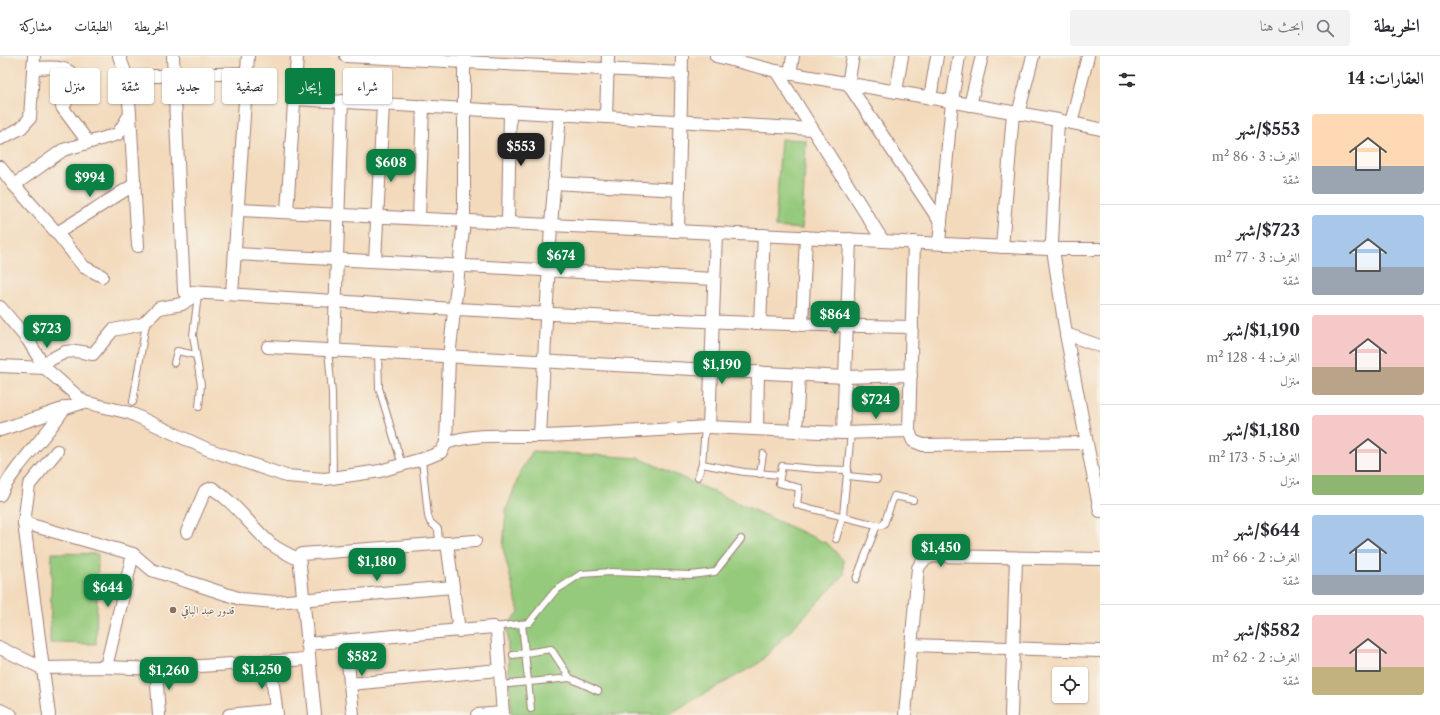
<!DOCTYPE html>
<html lang="ar">
<head>
<meta charset="utf-8">
<style>
	:root { --surface:#fff; --page:#f2f2f3; --text:#2b2b33; --muted:#7c7c81; --line:#e1e1e2; --accent:#0b8043 }
	body { margin:0; font-family:"Libre Caslon Text",Amiri,serif; background:var(--page); color:var(--text); direction:rtl; height:100vh; display:flex; flex-direction:column; font-size:15px; white-space:nowrap }
	* { box-sizing:border-box; margin:0 }
	p { font-size:13px; color:var(--muted) }
	.icon { flex:none; width:22px; height:22px; fill:none; stroke:currentColor; stroke-width:2; stroke-linecap:round; stroke-linejoin:round }
	.map { position:relative; flex:1; overflow:hidden; direction:ltr }
	.panel { display:flex; flex-direction:column; background:var(--surface); width:340px }
	.panel>* { flex:none }
	.hud { position:absolute; left:12px; top:12px; width:380px; height:36px; direction:rtl; display:flex; gap:8px }
	.buttons { position:absolute; left:1052px; top:611px; display:grid; gap:8px }
	.buttons a { display:grid; place-items:center; width:36px; height:36px; border-radius:4px; background:var(--surface); box-shadow:0 1px 3px #0004; font-size:20px }
	.price { position:absolute; translate:-50% -34px; padding:0 9px; border-radius:8px; background:var(--accent); color:#fff; font-size:13px; line-height:26px; filter:drop-shadow(0 1px 2px #0008) }
	.price::after { content:''; position:absolute; left:50%; top:24px; width:12px; height:9px; margin-left:-6px; background:inherit; clip-path:polygon(0 0,100% 0,50% 100%) }
	.price.active { background:#222; color:#fff }
	ul { padding:0; list-style:none }
	li { display:flex; align-items:center; gap:12px; height:100px; padding:0 16px }
	li+li { border-top:1px solid var(--line) }
	li span { display:grid; place-items:center; flex:none; width:112px; height:80px; border-radius:4px; color:#555 }
	li>.icon { margin-inline-start:auto }
	span .icon { width:48px; height:48px; fill:#fffc; stroke-width:1 }
	li b { font-size:17px }
	h2 { display:flex; justify-content:space-between; align-items:center; height:48px; padding:0 16px; font-size:17px }
	.tag { padding:0 14px; border-radius:4px; background:var(--surface); box-shadow:0 1px 3px #0004; font-size:14px; line-height:36px }
	.tag.active { background:var(--accent); color:#fff }
	header { display:flex; align-items:center; gap:24px; box-sizing:border-box; height:56px; padding:0 20px; background:var(--surface); border-bottom:1px solid var(--line) }
	header strong { font-size:19px }
	nav { display:flex; gap:22px; margin-inline-start:auto; font-size:14px }
	.search { width:280px; height:36px; background:var(--page); display:flex; align-items:center; gap:10px; box-sizing:border-box; padding:0 14px; border-radius:4px; color:var(--muted); font-size:15px }
	main { display:flex; flex:1; min-height:0 }
	.map>svg:first-child { display:block }
	.green { fill:#95ca7b; stroke:#707453 }
	.lines { fill:none; stroke-linecap:round; stroke-linejoin:round }
	.lane-casing { stroke:#9e7c74; stroke-width:8 }
	.street-casing { stroke:#9e7c74; stroke-width:14 }
	.lane { stroke:#fff; stroke-width:6 }
	.street { stroke:#fff; stroke-width:12 }
	.education-dot { fill:#8d6e63; stroke:#f7f3e8; stroke-width:1.5 }
	.labels { text-anchor:middle; dominant-baseline:central; stroke-width:3; stroke-linejoin:round; paint-order:stroke }
	.education-label { font-size:11px; fill:#785e54; stroke:#f7f3e8; text-anchor:start }
</style>
</head>
<body>
<header>
<strong>الخريطة</strong>
<div class="search"><svg class="icon" aria-label="search" viewBox="0 0 24 24"><circle cx="10" cy="10" r="6"/><path d="M15 15l6 6"/></svg>ابحث هنا</div>
<nav><a>الخريطة</a><a>الطبقات</a><a>مشاركة</a></nav>
</header>
<main>
<section class="panel">
<h2>العقارات: 14<svg class="icon" aria-label="filters" viewBox="0 0 24 24"><path d="M4 7h16M4 17h16"/><circle cx="9" cy="7" r="2"/><circle cx="15" cy="17" r="2"/></svg></h2>
<ul>
<li><span style="background:linear-gradient(#ffd9b3 65%,#9aa5b1 0)"><svg class="icon" aria-label="home" viewBox="0 0 24 24"><path d="M3 11l9-7 9 7M6 9v11h12V9"/></svg></span><div><b>$553/شهر</b><p>الغرف: 3 · 86 m²</p><p>شقة</p></div></li>
<li><span style="background:linear-gradient(#a9c7e8 65%,#9aa5b1 0)"><svg class="icon" aria-label="home" viewBox="0 0 24 24"><path d="M3 11l9-7 9 7M6 9v11h12V9"/></svg></span><div><b>$723/شهر</b><p>الغرف: 3 · 77 m²</p><p>شقة</p></div></li>
<li><span style="background:linear-gradient(#f6c9c9 65%,#b9a48a 0)"><svg class="icon" aria-label="home" viewBox="0 0 24 24"><path d="M3 11l9-7 9 7M6 9v11h12V9"/></svg></span><div><b>$1,190/شهر</b><p>الغرف: 4 · 128 m²</p><p>منزل</p></div></li>
<li><span style="background:linear-gradient(#f6c9c9 75%,#8fb573 0)"><svg class="icon" aria-label="home" viewBox="0 0 24 24"><path d="M3 11l9-7 9 7M6 9v11h12V9"/></svg></span><div><b>$1,180/شهر</b><p>الغرف: 5 · 173 m²</p><p>منزل</p></div></li>
<li><span style="background:linear-gradient(#a9c7e8 75%,#9aa5b1 0)"><svg class="icon" aria-label="home" viewBox="0 0 24 24"><path d="M3 11l9-7 9 7M6 9v11h12V9"/></svg></span><div><b>$644/شهر</b><p>الغرف: 2 · 66 m²</p><p>شقة</p></div></li>
<li><span style="background:linear-gradient(#f6c9c9 65%,#c2b280 0)"><svg class="icon" aria-label="home" viewBox="0 0 24 24"><path d="M3 11l9-7 9 7M6 9v11h12V9"/></svg></span><div><b>$582/شهر</b><p>الغرف: 2 · 62 m²</p><p>شقة</p></div></li>
</ul>
</section>
<div class="map">
<svg width="1100" height="659" viewBox="0 0 1100 659">
	<rect width="100%" height="100%" fill="#f7f3e8"/>
	<filter id="ink" filterUnits="userSpaceOnUse"><feTurbulence type="fractalNoise" baseFrequency=".025" numOctaves="2"/><feDisplacementMap in="SourceGraphic" scale="8" xChannelSelector="R" yChannelSelector="G"/><feConvolveMatrix kernelMatrix="1 2 1 2 8 2 1 2 1" color-interpolation-filters="sRGB"/></filter>
	<filter id="wash" filterUnits="userSpaceOnUse"><feTurbulence type="fractalNoise" baseFrequency=".012" numOctaves="4" result="noise"/><feDisplacementMap in="SourceGraphic" scale="16" xChannelSelector="R" yChannelSelector="G"/><feGaussianBlur stdDeviation="0.9" result="paint"/><feColorMatrix in="noise" values="0 0 0 0 0 0 0 0 0 0 0 0 0 0 0 0 0 1.4 0 .05"/><feComposite in="paint" operator="in"/></filter>
	<g filter="url(#wash)">
		<rect width="100%" height="100%" fill="#f3dabc"/>
		<g class="green">
			<polygon points="781,83 806,84 802,173 775,171"/>
			<polygon points="533,395 639,402 828,488 843,504 844,519 759,607 667,659 511,658 507,569 519,556 503,492 506,455 521,414"/>
			<polygon points="52,497 98,498 96,588 50,587"/>
		</g>
	</g>
	<g filter="url(#ink)">
		<g class="lines">
			<defs>
				<g id="lane">
					<polyline points="198,239 193,279 201,329 199,351"/>
					<polyline points="328,294 332,337 333,422"/>
					<polyline points="378,297 379,332 402,409"/>
					<polyline points="174,307 177,295 196,299"/>
					<polyline points="133,346 146,267"/>
					<polyline points="422,404 428,460 430,466 438,473 439,487"/>
					<polyline points="702,408 744,416 780,419"/>
					<polyline points="848,414 816,413 782,410 779,427 799,432 797,449 880,470 884,468 894,440 913,444"/>
					<polyline points="760,418 763,398"/>
					<polyline points="848,420 877,423"/>
					<polyline points="698,421 702,408 705,371"/>
					<polyline points="836,483 843,459 851,376"/>
					<polyline points="856,523 877,469"/>
					<polyline points="522,568 531,653"/>
					<polyline points="493,571 529,567 555,535 581,518 611,516 691,519 715,516 741,483"/>
					<polyline points="513,599 551,593 570,622"/>
					<polyline points="509,628 570,622 598,635"/>
				</g>
				<g id="street">
					<polyline points="119,0 127,21 130,58 138,190"/>
					<path d="M173 0 184 235 186 236C276 240 366 248 456 253 608 261 760 269 912 271"/>
					<polyline points="346,0 682,17"/>
					<polyline points="716,0 776,15 1058,64 1100,73"/>
					<polyline points="853,0 848,28 941,167"/>
					<path d="M33 12C45 12 60 9 70 16 72 31 73 40 62 51L88 86"/>
					<polyline points="776,15 883,185"/>
					<polyline points="790,18 793,0"/>
					<polyline points="127,21 246,17"/>
					<polyline points="896,36 902,0"/>
					<polyline points="930,42 937,0"/>
					<polyline points="294,43 812,73"/>
					<polyline points="970,49 982,0"/>
					<polyline points="1018,58 1033,0"/>
					<polyline points="606,61 608,0"/>
					<polyline points="1071,67 1088,0"/>
					<polyline points="0,83 21,72 30,62 34,0"/>
					<polyline points="0,111 14,129 57,177 84,211 102,220"/>
					<polyline points="554,127 679,134"/>
					<polyline points="14,129 63,94 118,78 130,58"/>
					<polyline points="239,154 1047,193 1052,187 1058,64"/>
					<polyline points="287,156 297,0"/>
					<polyline points="419,162 423,50"/>
					<polyline points="508,167 510,55"/>
					<polyline points="678,175 682,0"/>
					<polyline points="57,177 135,128"/>
					<polyline points="716,177 709,371 843,377 909,375"/>
					<polyline points="914,186 909,375 913,385 923,389 1086,387"/>
					<polyline points="939,187 952,45 959,0"/>
					<polyline points="1052,187 1066,278 1100,455"/>
					<polyline points="1002,191 1013,57"/>
					<polyline points="1053,193 1100,193"/>
					<polyline points="235,198 714,223"/>
					<polyline points="375,205 383,48"/>
					<polyline points="232,238 248,0"/>
					<polyline points="0,251 28,284 45,312 84,346"/>
					<polyline points="760,267 764,179"/>
					<polyline points="802,269 806,181"/>
					<polyline points="1066,278 1100,290"/>
					<polyline points="268,291 845,321 911,319"/>
					<polyline points="334,295 342,45"/>
					<polyline points="42,308 65,296 76,295 93,298 113,274 143,268 159,252 182,248 198,237"/>
					<polyline points="0,310 45,312"/>
					<polyline points="757,373 758,316"/>
					<path d="M0 374 84 346 130 357 207 393 286 420 325 423 380 415 429 401 441 396 446 387C480 376 506 381 540 380 596 378 653 374 709 371"/>
					<polyline points="796,375 799,319"/>
					<polyline points="843,377 850,183"/>
					<polyline points="540,380 551,169 560,58"/>
					<polyline points="446,387 449,301 464,165 464,0"/>
					<path d="M0 439C16 407 46 382 65 351"/>
					<polyline points="24,467 133,498 152,514 241,543 275,546 453,531"/>
					<path d="M187 476 205 435 212 432C236 447 250 470 271 488 279 494 288 498 298 503"/>
					<polyline points="447,487 459,575"/>
					<polyline points="346,585 353,659"/>
					<polyline points="307,588 493,571 497,575 503,659"/>
					<polyline points="911,589 1100,595"/>
					<polyline points="0,592 42,612 106,611 156,613 308,603"/>
					<polyline points="270,606 277,659"/>
					<polyline points="106,611 133,498"/>
					<polyline points="156,613 159,659"/>
					<polyline points="350,628 499,614"/>
					<polyline points="0,654 11,659"/>
					<polyline points="49,659 24,467 29,429 57,395"/>
					<polyline points="229,659 276,654"/>
					<polyline points="315,659 299,500 302,498 475,485"/>
					<polyline points="477,659 503,657"/>
					<path d="M905 659 918 512C922 505 926 502 934 500L1100 503"/>
					<polyline points="1011,659 1016,502"/>
				</g>
			</defs>
			<use href="#lane" class="lane-casing"/>
			<use href="#street" class="street-casing"/>
			<use href="#lane" class="lane"/>
			<use href="#street" class="street"/>
		</g>
	</g>
	<circle class="education-dot" cx="173" cy="554" r="4"/>
	<g class="labels">
		<g class="education-label">
			<text x="181" y="554">قدور عبد الباقي</text>
		</g>
	</g>
</svg>
<div class="buttons">
<a><svg class="icon" aria-label="locate" viewBox="0 0 24 24"><circle cx="12" cy="12" r="6"/><path d="M12 2v4M12 18v4M2 12h4M18 12h4"/></svg></a>
</div>
<b class="price active" style="left:521px;top:111px">$553</b>
<b class="price" style="left:391px;top:127px">$608</b>
<b class="price" style="left:90px;top:142px">$994</b>
<b class="price" style="left:561px;top:220px">$674</b>
<b class="price" style="left:835px;top:279px">$864</b>
<b class="price" style="left:47px;top:293px">$723</b>
<b class="price" style="left:722px;top:329px">$1,190</b>
<b class="price" style="left:876px;top:364px">$724</b>
<b class="price" style="left:941px;top:512px">$1,450</b>
<b class="price" style="left:377px;top:526px">$1,180</b>
<b class="price" style="left:108px;top:552px">$644</b>
<b class="price" style="left:362px;top:621px">$582</b>
<b class="price" style="left:262px;top:634px">$1,250</b>
<b class="price" style="left:169px;top:635px">$1,260</b>
<div class="hud">
<a class="tag">شراء</a>
<a class="tag active">إيجار</a>
<a class="tag">تصفية</a>
<a class="tag">جديد</a>
<a class="tag">شقة</a>
<a class="tag">منزل</a>
</div>
</div>
</main>
</body>
</html>
